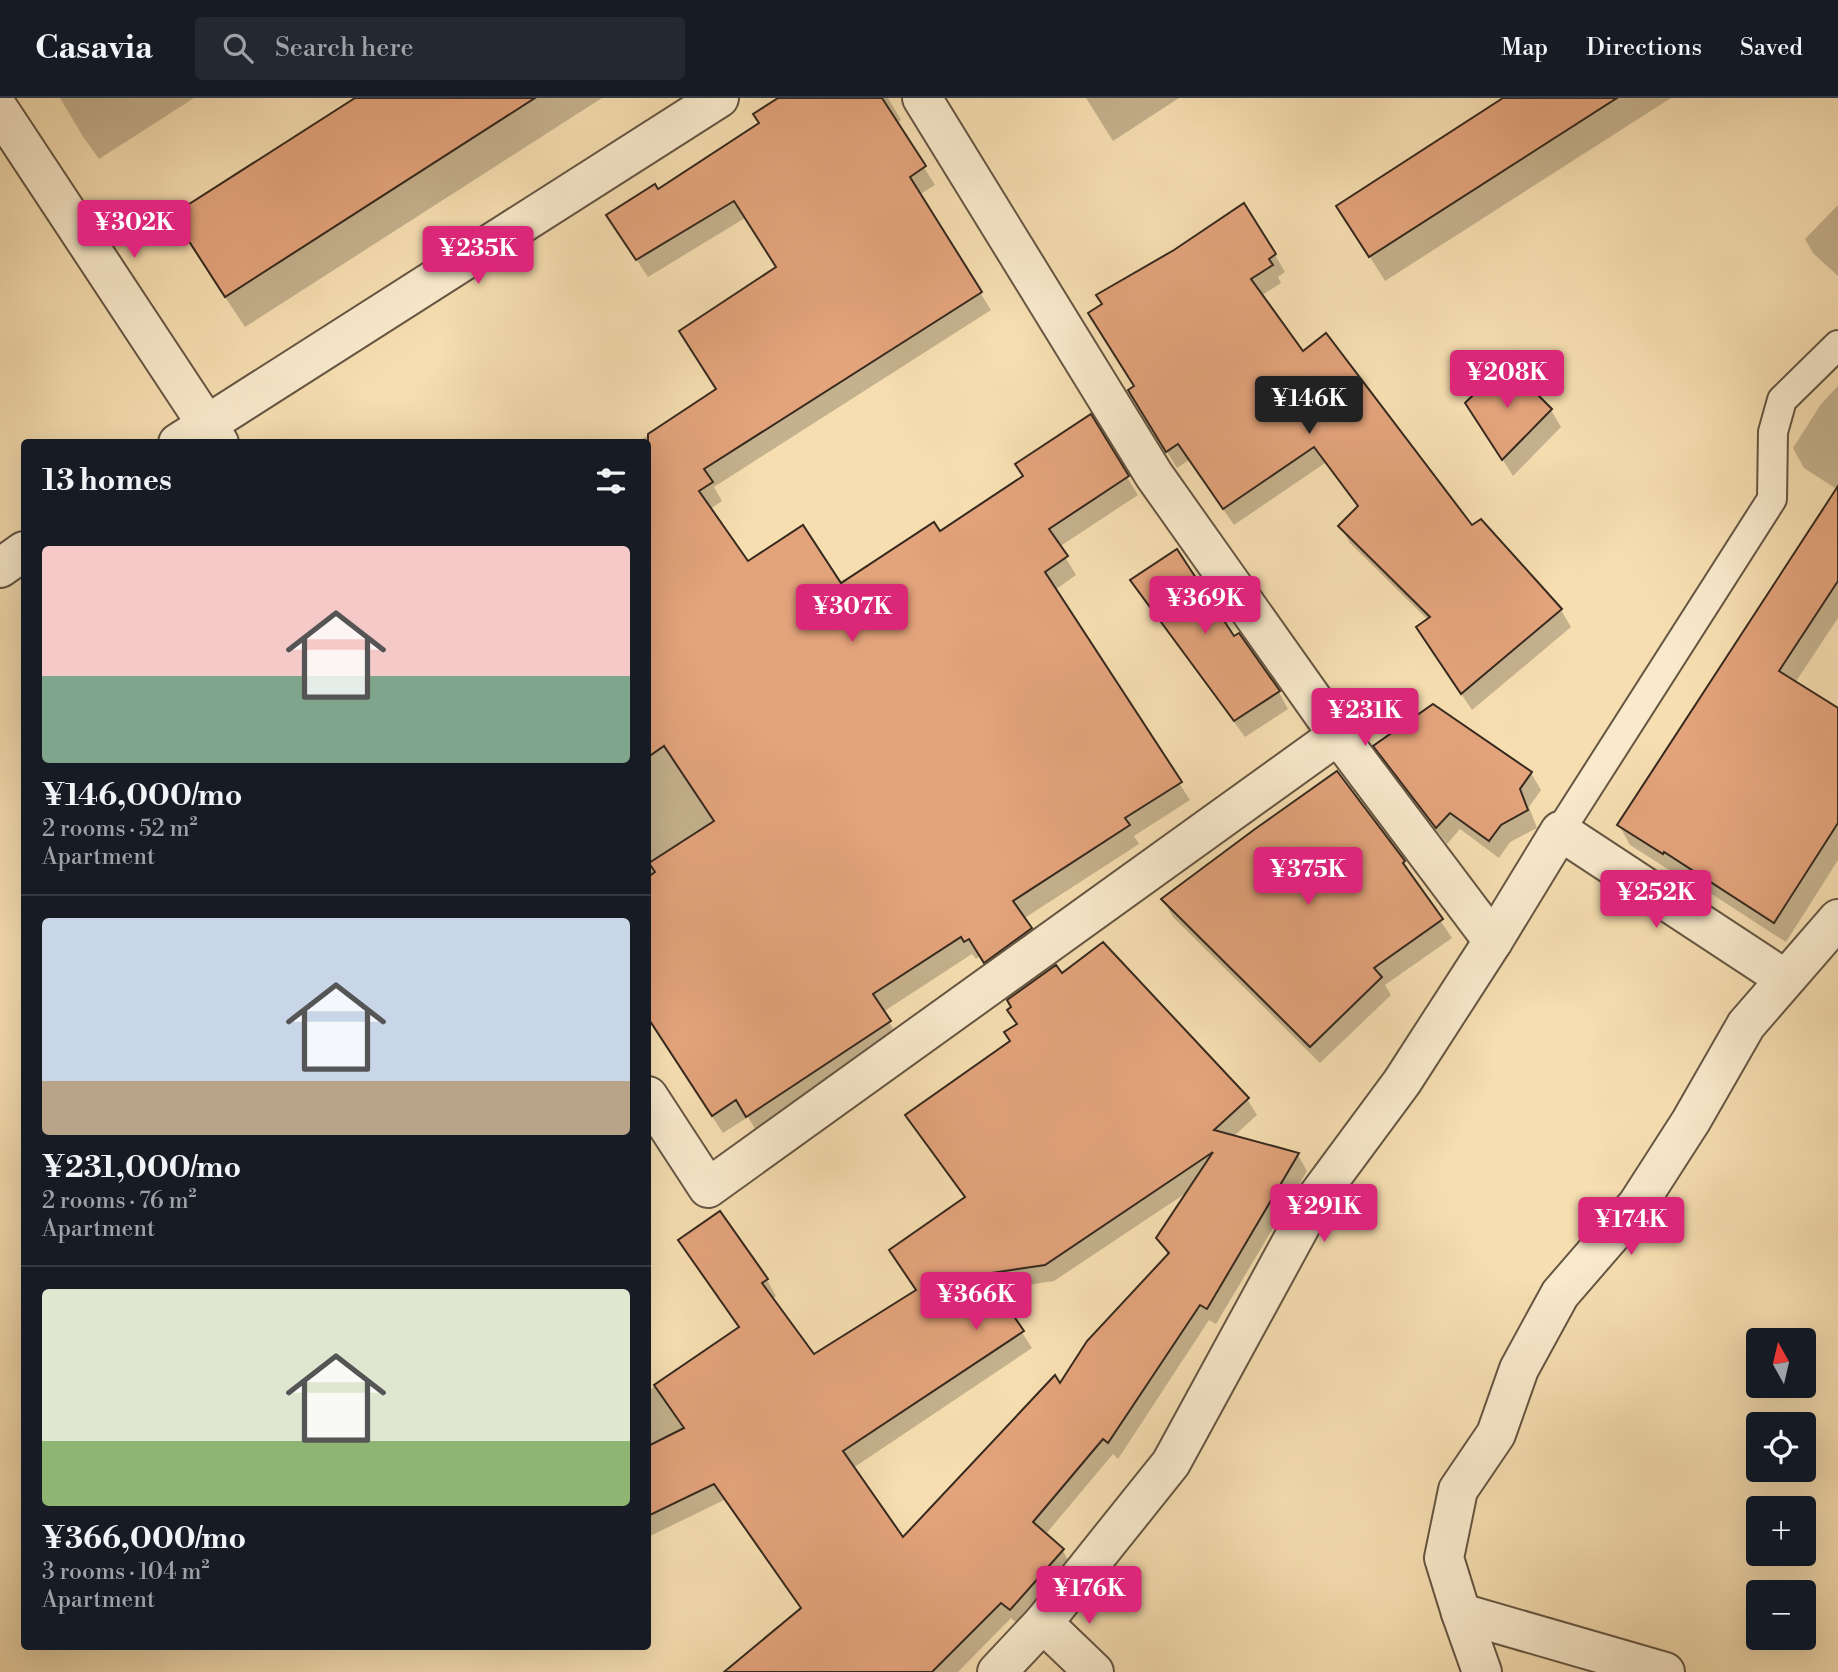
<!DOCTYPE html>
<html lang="en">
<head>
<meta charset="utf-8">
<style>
	:root { --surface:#171b24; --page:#242831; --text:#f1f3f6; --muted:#9ea1a6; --line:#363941; --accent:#db2777 }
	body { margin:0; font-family:"Libre Bodoni",serif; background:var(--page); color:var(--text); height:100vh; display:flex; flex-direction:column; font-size:26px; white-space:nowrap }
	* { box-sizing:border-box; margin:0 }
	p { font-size:23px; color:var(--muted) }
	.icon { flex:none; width:38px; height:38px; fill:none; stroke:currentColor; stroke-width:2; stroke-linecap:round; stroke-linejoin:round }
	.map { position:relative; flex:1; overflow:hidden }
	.details { position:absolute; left:21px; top:341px; width:630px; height:1211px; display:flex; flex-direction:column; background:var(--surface); border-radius:7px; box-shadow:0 7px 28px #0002 }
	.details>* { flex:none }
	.needle { width:46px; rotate:352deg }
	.controls { position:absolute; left:1746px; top:1230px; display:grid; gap:14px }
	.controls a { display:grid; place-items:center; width:70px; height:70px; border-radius:7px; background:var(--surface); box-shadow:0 7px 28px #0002; font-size:35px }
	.price { position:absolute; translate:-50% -60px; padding:0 16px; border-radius:7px; background:var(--accent); color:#fff; font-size:23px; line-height:46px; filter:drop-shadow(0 2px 4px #0008) }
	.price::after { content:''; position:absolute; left:50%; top:42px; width:21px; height:16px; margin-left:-10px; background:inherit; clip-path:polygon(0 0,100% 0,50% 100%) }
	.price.on { background:#222; color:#fff }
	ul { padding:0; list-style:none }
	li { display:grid; align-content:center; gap:14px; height:371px; padding:0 21px }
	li+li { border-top:2px solid var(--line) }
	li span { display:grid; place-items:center; height:217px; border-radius:7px; color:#555 }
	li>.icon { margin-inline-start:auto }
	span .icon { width:126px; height:126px; fill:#fffc; stroke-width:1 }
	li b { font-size:30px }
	h2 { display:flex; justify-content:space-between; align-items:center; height:84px; padding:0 21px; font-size:30px }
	header { display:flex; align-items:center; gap:42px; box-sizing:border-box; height:98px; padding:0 35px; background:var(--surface); border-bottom:2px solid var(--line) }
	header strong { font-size:33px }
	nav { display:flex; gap:38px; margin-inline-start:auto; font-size:24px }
	.search { width:490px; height:63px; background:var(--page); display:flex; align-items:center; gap:18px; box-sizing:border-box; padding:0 24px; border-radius:7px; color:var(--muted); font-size:26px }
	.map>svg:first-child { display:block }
	.shadow { fill:#0003; fill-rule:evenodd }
	.building { fill:#e3a37b; stroke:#35291e; stroke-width:2; fill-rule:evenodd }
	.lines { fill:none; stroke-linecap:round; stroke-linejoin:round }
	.service-casing { stroke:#655643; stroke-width:32 }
	.minor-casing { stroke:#655643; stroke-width:42 }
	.service { stroke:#f9eacc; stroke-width:28 }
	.minor { stroke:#f9eacc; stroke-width:38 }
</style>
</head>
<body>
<header>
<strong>Casavia</strong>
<div class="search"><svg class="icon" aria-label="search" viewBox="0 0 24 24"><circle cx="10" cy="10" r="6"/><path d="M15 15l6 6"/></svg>Search here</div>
<nav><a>Map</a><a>Directions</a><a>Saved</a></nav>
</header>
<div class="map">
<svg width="1838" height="1574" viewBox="0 0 1838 1574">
	<rect width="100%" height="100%" fill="#f6deb1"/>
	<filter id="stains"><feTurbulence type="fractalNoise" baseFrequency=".00286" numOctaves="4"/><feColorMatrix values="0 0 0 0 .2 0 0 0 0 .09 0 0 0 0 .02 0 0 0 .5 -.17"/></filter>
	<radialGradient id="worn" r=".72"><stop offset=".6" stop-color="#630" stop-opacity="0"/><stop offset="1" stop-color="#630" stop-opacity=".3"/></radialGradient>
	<g class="shadow">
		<polygon points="60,0 194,0 99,61 84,40"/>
		<polygon points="357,0 602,0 245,229 192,149"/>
		<polygon points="782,0 888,0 901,22 896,25 935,87 919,97 991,212 714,389 722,403 710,411 747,465 840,488 939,436 1025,379 1090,319 1138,397 1059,449 1076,477 1055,492 1190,702 1134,738 1139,746 1023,821 1040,849 995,882 980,858 976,861 972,856 883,914 900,942 758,1036 748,1019 723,1035 648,922 648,345 636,345 718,292 778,170 745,120 648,179 619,135 657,93 761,26"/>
		<polygon points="1086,0 1179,0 1113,43"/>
		<polygon points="1506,0 1671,0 1385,183 1338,108"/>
		<polygon points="1838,107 1838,178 1813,155 1805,141"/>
		<polygon points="1275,157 1285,174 1278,179 1281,185 1261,198 1303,255 1471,429 1561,512 1571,529 1472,612 1428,547 1428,522 1350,445 1340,428 1359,410 1325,365 1234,427 1189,362 1177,370 1140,310 1136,289 1100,232"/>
		<polygon points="1838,288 1838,520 1795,585 1838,612 1838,762 1786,844 1676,773 1674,775 1630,747 1619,727 1838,392 1804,370 1793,350 1821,306"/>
		<polygon points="1551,312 1561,329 1513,378 1478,323"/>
		<polygon points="1132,482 1233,540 1279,594 1288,611 1245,639 1142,499"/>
		<polygon points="1376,648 1531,675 1541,692 1529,709 1537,730 1510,744 1499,760 1460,731 1447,746 1385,665"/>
		<polygon points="1337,675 1404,764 1413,782 1452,840 1385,887 1391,897 1320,965 1173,819 1163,802"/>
		<path d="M1061 878 1247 1001 1257 1017 1233 1039 1298 1057 1307 1073 1216 1226 1209 1222 1118 1361 1113 1356 1045 1437 1063 1453 1072 1469 1020 1528 1011 1520 958 1574H727L802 1512 724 1402 648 1439V1293L740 1231 680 1143 767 1182 776 1198 772 1201 813 1259 917 1193 891 1153 965 1101 917 1034 1012 944 1018 927ZM1189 1093 1158 1140 1169 1158 1061 1288 903 1441 853 1370 1032 1250 994 1192 1054 1183Z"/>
	</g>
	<g class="building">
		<polygon points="355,0 535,0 225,199 172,117"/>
		<polygon points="778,0 882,0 926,68 910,79 982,194 704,371 713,384 699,393 748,463 803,427 841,485 934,424 940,433 1023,378 1015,366 1091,316 1129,378 1049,431 1068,458 1045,474 1182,684 1125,720 1130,727 1013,803 1032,830 984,865 969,841 964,844 961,839 873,896 891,923 746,1019 736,1002 712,1018 648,920 648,779 655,774 649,765 714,723 664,648 648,659 648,336 716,291 679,233 776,169 734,103 636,162 606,117 655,86 658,91 759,25 753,16"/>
		<polygon points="1503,0 1617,0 1369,159 1336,108"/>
		<polygon points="1244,105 1276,156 1269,161 1273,167 1251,181 1303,253 1326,235 1472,427 1481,421 1562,511 1461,596 1416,529 1430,519 1338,428 1358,408 1314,349 1223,411 1178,346 1166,354 1128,292 1134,288 1088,215 1102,206 1096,197 1174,152"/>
		<polygon points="1506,265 1552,311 1502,362 1465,305"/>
		<polygon points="1838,388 1838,483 1779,573 1838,610 1838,725 1774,825 1664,754 1663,756 1617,727"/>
		<polygon points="1177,451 1234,538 1239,535 1280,593 1234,623 1130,482"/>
		<polygon points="1433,606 1532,674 1520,691 1528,712 1501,727 1489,743 1450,715 1436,730 1373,648"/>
		<polygon points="1337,673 1405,763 1403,765 1443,821 1374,870 1382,879 1310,949 1161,801 1255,731"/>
		<path d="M1103 844 1249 1000 1214 1032 1299 1055 1207 1211 1200 1207 1108 1345 1103 1341 1033 1424 1064 1451 1010 1512 1001 1505 932 1574H724L801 1510 714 1386 648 1418V1348L684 1330 654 1287 739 1229 678 1142 720 1113 768 1181 762 1185 814 1256 916 1192 889 1152 965 1099 905 1017 1010 943 1004 934 1017 926 1007 912 1011 909 1007 902 1056 867 1062 875ZM1213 1054 1156 1140 1169 1155 1087 1243 1060 1285 1055 1277 903 1439 843 1353 1024 1233 985 1176 1045 1167Z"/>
	</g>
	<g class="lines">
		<defs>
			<polyline id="service" points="1560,733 1772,401 1773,334 1782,302 1838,247"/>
			<g id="minor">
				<polyline points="0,13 219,345"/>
				<polyline points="178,345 719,0"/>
				<polyline points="0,470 24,453"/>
				<polyline points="1338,637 1493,843"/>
				<polyline points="648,998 708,1090 1338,637 1154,377 922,0"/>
				<polyline points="1461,1515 1444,1460 1458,1392 1496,1336 1519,1271 1560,1196 1637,1107 1691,1023 1746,927 1838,821"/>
				<polyline points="1043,1525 1094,1574"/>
				<polyline points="997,1574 1043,1525 1171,1365 1314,1103 1402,984 1493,843 1560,733 1785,881"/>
				<polyline points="1482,1574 1461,1515 1665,1574"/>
			</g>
		</defs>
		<use href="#service" class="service-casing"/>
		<use href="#minor" class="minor-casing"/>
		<use href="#service" class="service"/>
		<use href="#minor" class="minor"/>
	</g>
	<rect width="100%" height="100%" filter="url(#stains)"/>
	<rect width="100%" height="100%" fill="url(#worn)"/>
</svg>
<div class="controls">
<a><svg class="needle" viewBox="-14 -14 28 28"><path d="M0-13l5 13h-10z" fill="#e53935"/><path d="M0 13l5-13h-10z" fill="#9ea1a6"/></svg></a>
<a><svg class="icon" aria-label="locate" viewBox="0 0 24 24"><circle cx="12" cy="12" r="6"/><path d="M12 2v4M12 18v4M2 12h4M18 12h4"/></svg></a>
<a>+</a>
<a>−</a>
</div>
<b class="price" style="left:134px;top:162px">¥302K</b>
<b class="price" style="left:478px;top:188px">¥235K</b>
<b class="price" style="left:1507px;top:312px">¥208K</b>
<b class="price on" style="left:1309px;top:338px">¥146K</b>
<b class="price" style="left:1205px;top:538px">¥369K</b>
<b class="price" style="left:852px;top:546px">¥307K</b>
<b class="price" style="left:1365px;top:650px">¥231K</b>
<b class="price" style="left:1308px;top:809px">¥375K</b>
<b class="price" style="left:1656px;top:832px">¥252K</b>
<b class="price" style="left:1324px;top:1146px">¥291K</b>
<b class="price" style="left:1631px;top:1159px">¥174K</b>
<b class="price" style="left:976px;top:1234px">¥366K</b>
<b class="price" style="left:1089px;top:1528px">¥176K</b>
<section class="details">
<h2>13 homes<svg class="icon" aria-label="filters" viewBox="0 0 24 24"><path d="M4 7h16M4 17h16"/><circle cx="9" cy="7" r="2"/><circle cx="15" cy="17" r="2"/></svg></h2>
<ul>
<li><span style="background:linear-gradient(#f6c9c9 60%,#7fa58c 0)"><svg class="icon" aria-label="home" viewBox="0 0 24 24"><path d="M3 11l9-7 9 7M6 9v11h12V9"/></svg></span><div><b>¥146,000/mo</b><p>2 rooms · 52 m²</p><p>Apartment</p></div></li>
<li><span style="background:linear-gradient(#c9d6e8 75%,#b9a48a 0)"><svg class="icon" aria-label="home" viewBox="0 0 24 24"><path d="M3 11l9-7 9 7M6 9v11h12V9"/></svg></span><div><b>¥231,000/mo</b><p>2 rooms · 76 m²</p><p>Apartment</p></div></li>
<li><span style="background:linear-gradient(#dfe7d0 70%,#8fb573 0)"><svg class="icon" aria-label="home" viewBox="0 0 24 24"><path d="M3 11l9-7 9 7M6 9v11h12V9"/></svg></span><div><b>¥366,000/mo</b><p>3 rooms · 104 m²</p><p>Apartment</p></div></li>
</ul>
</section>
</div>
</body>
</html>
